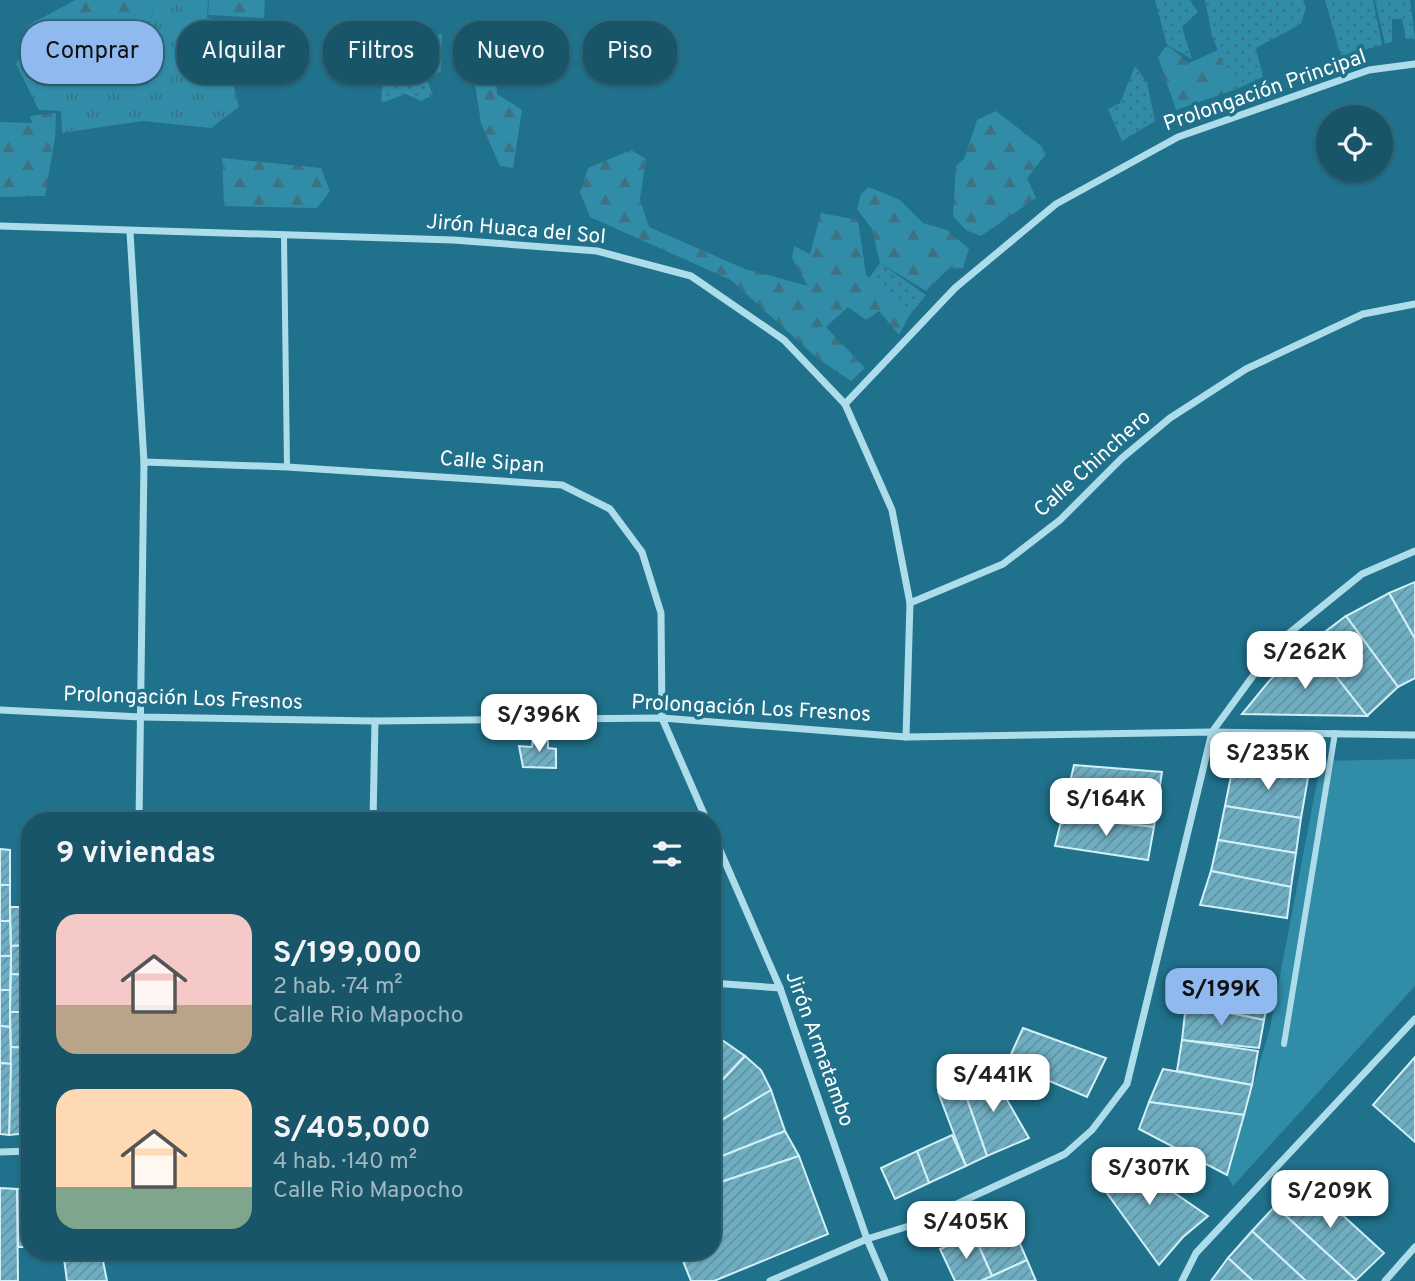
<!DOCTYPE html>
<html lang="es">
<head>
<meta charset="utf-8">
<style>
	:root { --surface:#185568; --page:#255e71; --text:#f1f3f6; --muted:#9fb7c0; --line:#366b7c; --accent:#90b9f0 }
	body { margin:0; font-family:Overpass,sans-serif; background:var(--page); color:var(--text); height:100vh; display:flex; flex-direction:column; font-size:26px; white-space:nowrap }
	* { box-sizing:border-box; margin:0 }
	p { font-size:23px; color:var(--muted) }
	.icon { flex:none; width:38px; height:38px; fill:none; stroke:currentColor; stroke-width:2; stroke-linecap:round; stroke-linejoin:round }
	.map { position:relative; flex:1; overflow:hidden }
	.side { position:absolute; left:21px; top:812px; width:700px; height:448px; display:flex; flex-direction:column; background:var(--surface); border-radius:28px; box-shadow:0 2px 5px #0004,0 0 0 2px var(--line) }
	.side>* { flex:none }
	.guide { position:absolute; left:21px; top:21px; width:700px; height:63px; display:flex; gap:14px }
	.fabs { position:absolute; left:1316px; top:105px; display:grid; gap:14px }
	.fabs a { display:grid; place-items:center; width:77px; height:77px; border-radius:50%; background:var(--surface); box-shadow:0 2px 5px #0004,0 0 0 2px var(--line); font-size:35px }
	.price { position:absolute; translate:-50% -60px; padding:0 16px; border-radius:14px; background:#fff; color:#222; font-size:23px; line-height:46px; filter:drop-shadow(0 2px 4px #0008) }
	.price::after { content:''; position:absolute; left:50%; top:42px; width:21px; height:16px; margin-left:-10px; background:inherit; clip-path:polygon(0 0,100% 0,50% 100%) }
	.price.selected { background:var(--accent); color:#111 }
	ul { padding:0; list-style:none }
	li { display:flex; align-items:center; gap:21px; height:175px; padding:0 35px }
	li span { display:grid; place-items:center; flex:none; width:196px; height:140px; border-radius:21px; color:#555 }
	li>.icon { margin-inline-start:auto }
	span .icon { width:84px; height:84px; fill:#fffc; stroke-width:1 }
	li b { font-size:30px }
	h2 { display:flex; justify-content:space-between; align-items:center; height:84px; padding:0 35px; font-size:30px }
	.tag { padding:0 24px; border-radius:28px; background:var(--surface); box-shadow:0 2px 5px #0004,0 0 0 2px var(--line); font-size:24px; line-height:63px }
	.tag.selected { background:var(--accent); color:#111 }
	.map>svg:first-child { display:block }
	.grass { fill:url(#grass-tufts) }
	.forest { fill:url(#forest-firs) }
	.park { fill:#318ca7 }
	.garden { fill:url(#garden-dots) }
	.building { fill:url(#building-hatch); stroke:#d2f0f8; stroke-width:2 }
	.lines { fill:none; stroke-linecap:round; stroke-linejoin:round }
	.pedestrian { stroke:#adddeb; stroke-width:6 }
	.minor { stroke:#adddeb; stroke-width:7 }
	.labels { text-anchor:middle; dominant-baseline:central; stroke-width:7; stroke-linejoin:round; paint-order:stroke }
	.street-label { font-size:21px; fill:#fff; stroke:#20718b }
</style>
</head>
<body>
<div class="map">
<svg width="1415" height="1281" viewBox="0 0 1415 1281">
	<defs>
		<pattern id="grass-tufts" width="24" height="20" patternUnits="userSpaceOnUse" patternTransform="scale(1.75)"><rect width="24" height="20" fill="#318ca7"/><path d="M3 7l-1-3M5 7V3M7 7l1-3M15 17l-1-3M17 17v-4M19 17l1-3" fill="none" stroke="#3c7283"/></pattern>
		<pattern id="forest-firs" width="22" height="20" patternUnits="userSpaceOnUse" patternTransform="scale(1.75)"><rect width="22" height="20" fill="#318ca7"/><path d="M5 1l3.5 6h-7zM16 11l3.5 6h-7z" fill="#3c7283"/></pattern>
		<pattern id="garden-dots" width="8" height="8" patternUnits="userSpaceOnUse" patternTransform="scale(1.75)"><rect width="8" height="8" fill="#318ca7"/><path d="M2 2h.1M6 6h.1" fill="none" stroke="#3c7283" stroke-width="1.8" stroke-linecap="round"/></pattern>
		<pattern id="building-hatch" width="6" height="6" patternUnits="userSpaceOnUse" patternTransform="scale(1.75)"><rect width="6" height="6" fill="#6eaec3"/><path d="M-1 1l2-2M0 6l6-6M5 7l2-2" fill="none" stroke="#64919f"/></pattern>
	</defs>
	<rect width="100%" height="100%" fill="#20718b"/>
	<polygon class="grass" points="154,0 208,0 207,18 245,24 223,44 239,107 211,128 142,121 62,133 61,111 39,110 16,64 33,38 90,38 151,22"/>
	<g class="forest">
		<polygon points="75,0 154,0 151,21 90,38 25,27"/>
		<polygon points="209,0 265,0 264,18 208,15"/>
		<polygon points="1167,45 1189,63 1218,50 1234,90 1176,110 1158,57"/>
		<polygon points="495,49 497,94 522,110 513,168 500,166 481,123 470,52"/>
		<polygon points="996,111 1040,145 1046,154 1027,178 1036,198 981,236 966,230 953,216 956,166 964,159 977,120"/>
		<polygon points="56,113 55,138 45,196 0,197 0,122 32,123 30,116"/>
		<polygon points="631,150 646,159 640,199 649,227 745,269 808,286 792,258 794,246 810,254 821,213 858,220 866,275 909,316 899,335 879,311 866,320 848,307 826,327 865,368 851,381 818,359 731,280 590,217 580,192 588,168"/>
		<polygon points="222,158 321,168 330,191 317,208 224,206"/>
		<polygon points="869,187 900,200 923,223 947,230 969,249 963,268 948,269 926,291 880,263 872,229 857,209 861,194"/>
	</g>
	<polygon class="park" points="1415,759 1415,986 1233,1186 1227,1175 1270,1028 1321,761"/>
	<g class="garden">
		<polygon points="1155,0 1190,0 1198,12 1182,27 1192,59 1167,45"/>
		<polygon points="1205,0 1303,0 1306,8 1301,24 1256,48 1263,77 1234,90 1212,36"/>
		<polygon points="1325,0 1373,0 1382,45 1341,56"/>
		<polygon points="1375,0 1410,0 1415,39 1406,39 1402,19 1392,19 1392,42 1385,44"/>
		<polygon points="442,34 441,71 427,81 433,95 421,101 406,94 381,103 385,54 413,58 415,40"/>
		<polygon points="1135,66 1147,82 1155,121 1122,141 1108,109 1120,103"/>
		<polygon points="880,263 926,295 909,316 869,278"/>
	</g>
	<g class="building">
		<polygon points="1415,582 1415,639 1389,593"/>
		<polygon points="1389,593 1415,639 1415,678 1398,687 1346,616"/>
		<polygon points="1346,616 1398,687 1367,716 1310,643"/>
		<polygon points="1310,643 1367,716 1242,714 1270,680"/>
		<polygon points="533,736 548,738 548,748 556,749 556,768 523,767 519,746 532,747"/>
		<polygon points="1074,765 1162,772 1154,827 1062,817"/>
		<polygon points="1232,771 1309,772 1301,818 1225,806"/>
		<polygon points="1225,806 1301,818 1296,853 1218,840"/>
		<polygon points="1062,817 1154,827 1148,860 1055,846"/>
		<polygon points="1218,840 1296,853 1291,887 1211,871"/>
		<polygon points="0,849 10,850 10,885 0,885"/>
		<polygon points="1211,871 1291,887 1287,918 1200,905"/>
		<rect x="0" y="885" width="10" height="36"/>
		<polygon points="10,907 30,907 30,945 11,946"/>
		<polygon points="0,921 10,921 11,956 0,956"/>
		<polygon points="30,945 30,975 11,974 11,946"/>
		<polygon points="0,956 11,956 10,990 0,990"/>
		<polygon points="1192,972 1272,984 1264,1020 1186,1004"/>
		<polygon points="11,974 30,975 30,1012 10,1012"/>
		<polygon points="0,990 10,990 10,1027 0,1026"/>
		<polygon points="1186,1004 1264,1020 1259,1048 1182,1040"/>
		<polygon points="10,1012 30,1012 30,1048 11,1047"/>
		<polygon points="0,1026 10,1027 11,1064 0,1063"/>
		<polygon points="1023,1028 1106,1058 1087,1097 1007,1063"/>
		<polygon points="712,1033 745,1056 712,1091"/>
		<polygon points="1182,1040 1258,1051 1252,1085 1177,1071"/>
		<polygon points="11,1047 30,1048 30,1133 9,1135"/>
		<polygon points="745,1056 761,1070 771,1090 712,1126 712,1091"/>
		<polygon points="1415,1057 1415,1142 1373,1105"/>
		<polygon points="0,1063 11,1064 9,1135 0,1134"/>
		<polygon points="1163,1069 1252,1085 1244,1115 1149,1102"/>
		<polygon points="991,1072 1029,1138 987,1156 961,1082"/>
		<polygon points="961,1082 987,1156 966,1166 938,1092"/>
		<polygon points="771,1090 785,1131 712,1160 712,1126"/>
		<polygon points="1149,1102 1244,1115 1227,1175 1139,1129"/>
		<polygon points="785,1131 799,1156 712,1185 712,1160"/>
		<polygon points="952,1135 966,1166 929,1183 917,1151"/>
		<polygon points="917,1151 929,1183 895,1199 881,1168"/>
		<polygon points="1118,1154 1208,1216 1183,1237 1159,1265 1096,1178"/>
		<polygon points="799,1156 828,1234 714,1281 691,1281 679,1251 712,1251 712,1185"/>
		<polygon points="1303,1179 1384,1253 1356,1280 1275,1206"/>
		<polygon points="30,1187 30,1247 18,1247 17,1189"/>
		<polygon points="0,1188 17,1189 18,1281 0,1281"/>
		<polygon points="1275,1206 1356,1280 1355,1281 1306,1281 1252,1231"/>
		<polygon points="1009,1218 1027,1260 992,1276 974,1235"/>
		<polygon points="1252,1231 1306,1281 1253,1281 1228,1258"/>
		<polygon points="974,1235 992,1276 981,1281 955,1281 940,1249"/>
		<polygon points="63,1251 101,1251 107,1281 67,1281"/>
		<polygon points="148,1251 183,1251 149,1259"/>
		<polygon points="1228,1258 1253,1281 1211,1281"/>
		<polygon points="1027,1260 1036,1281 981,1281 992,1276"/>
	</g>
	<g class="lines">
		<g class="pedestrian">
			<polyline points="284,236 287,467"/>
			<polyline points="1284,1044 1335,733"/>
		</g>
		<g class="minor">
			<polyline points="0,226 453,240 597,251 691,276 784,340 845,404 892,510 910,603 906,737"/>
			<polyline points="130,232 144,462 139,821"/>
			<polyline points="845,404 955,288 1056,204 1178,137 1369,70 1415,64"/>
			<polyline points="144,462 287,467 562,485 610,509 642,552 661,613 662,718 707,821"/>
			<polyline points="910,603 1003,564 1060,520 1122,458 1170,418 1246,369 1363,314 1415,304"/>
			<polyline points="0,710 141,717 375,721 662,718 906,737 1212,732 1415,735"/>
			<polyline points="373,821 375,721"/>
			<polyline points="712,832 780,988 867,1239 885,1281"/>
			<polyline points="712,983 780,988"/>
			<polyline points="0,1152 30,1151"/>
			<polyline points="770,1281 867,1239 909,1226 1065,1154 1092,1130 1127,1084 1212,732 1277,643 1362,574 1415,551"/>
			<polyline points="1182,1281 1196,1253 1415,1019"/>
			<polyline points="1385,1281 1415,1247"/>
		</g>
	</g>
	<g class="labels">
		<g class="street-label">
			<text transform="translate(1265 91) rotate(-19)">Prolongación Principal</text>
			<text transform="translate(516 230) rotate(5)">Jirón Huaca del Sol</text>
			<text transform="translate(492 463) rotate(4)">Calle Sipan</text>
			<text transform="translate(1093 464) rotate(-42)">Calle Chinchero</text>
			<text transform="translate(183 699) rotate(2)">Prolongación Los Fresnos</text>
			<text transform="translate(751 709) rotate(3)">Prolongación Los Fresnos</text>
			<text transform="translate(819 1049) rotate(70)">Jirón Armatambo</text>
		</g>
	</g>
</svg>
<div class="fabs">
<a><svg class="icon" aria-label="locate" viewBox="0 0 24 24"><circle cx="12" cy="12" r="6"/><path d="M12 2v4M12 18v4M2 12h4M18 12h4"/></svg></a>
</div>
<b class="price" style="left:1305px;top:691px">S/262K</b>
<b class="price" style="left:539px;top:754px">S/396K</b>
<b class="price" style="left:1268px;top:792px">S/235K</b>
<b class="price" style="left:1106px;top:838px">S/164K</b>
<b class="price selected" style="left:1221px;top:1028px">S/199K</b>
<b class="price" style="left:993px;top:1114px">S/441K</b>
<b class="price" style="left:1149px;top:1207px">S/307K</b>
<b class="price" style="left:1330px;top:1230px">S/209K</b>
<b class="price" style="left:966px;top:1261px">S/405K</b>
<div class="guide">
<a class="tag selected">Comprar</a>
<a class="tag">Alquilar</a>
<a class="tag">Filtros</a>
<a class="tag">Nuevo</a>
<a class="tag">Piso</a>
</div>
<section class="side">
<h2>9 viviendas<svg class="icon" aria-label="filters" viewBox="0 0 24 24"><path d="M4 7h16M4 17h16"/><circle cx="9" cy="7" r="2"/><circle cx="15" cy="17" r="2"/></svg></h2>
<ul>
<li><span style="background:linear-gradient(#f6c9c9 65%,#b9a48a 0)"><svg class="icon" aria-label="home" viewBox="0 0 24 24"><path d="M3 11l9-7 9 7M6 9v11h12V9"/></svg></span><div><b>S/199,000</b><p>2 hab. · 74 m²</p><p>Calle Rio Mapocho</p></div></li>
<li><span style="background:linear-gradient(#ffd9b3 70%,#7fa58c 0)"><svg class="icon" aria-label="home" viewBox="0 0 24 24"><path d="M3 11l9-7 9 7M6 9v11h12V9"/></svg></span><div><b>S/405,000</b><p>4 hab. · 140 m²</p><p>Calle Rio Mapocho</p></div></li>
</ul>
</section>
</div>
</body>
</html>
